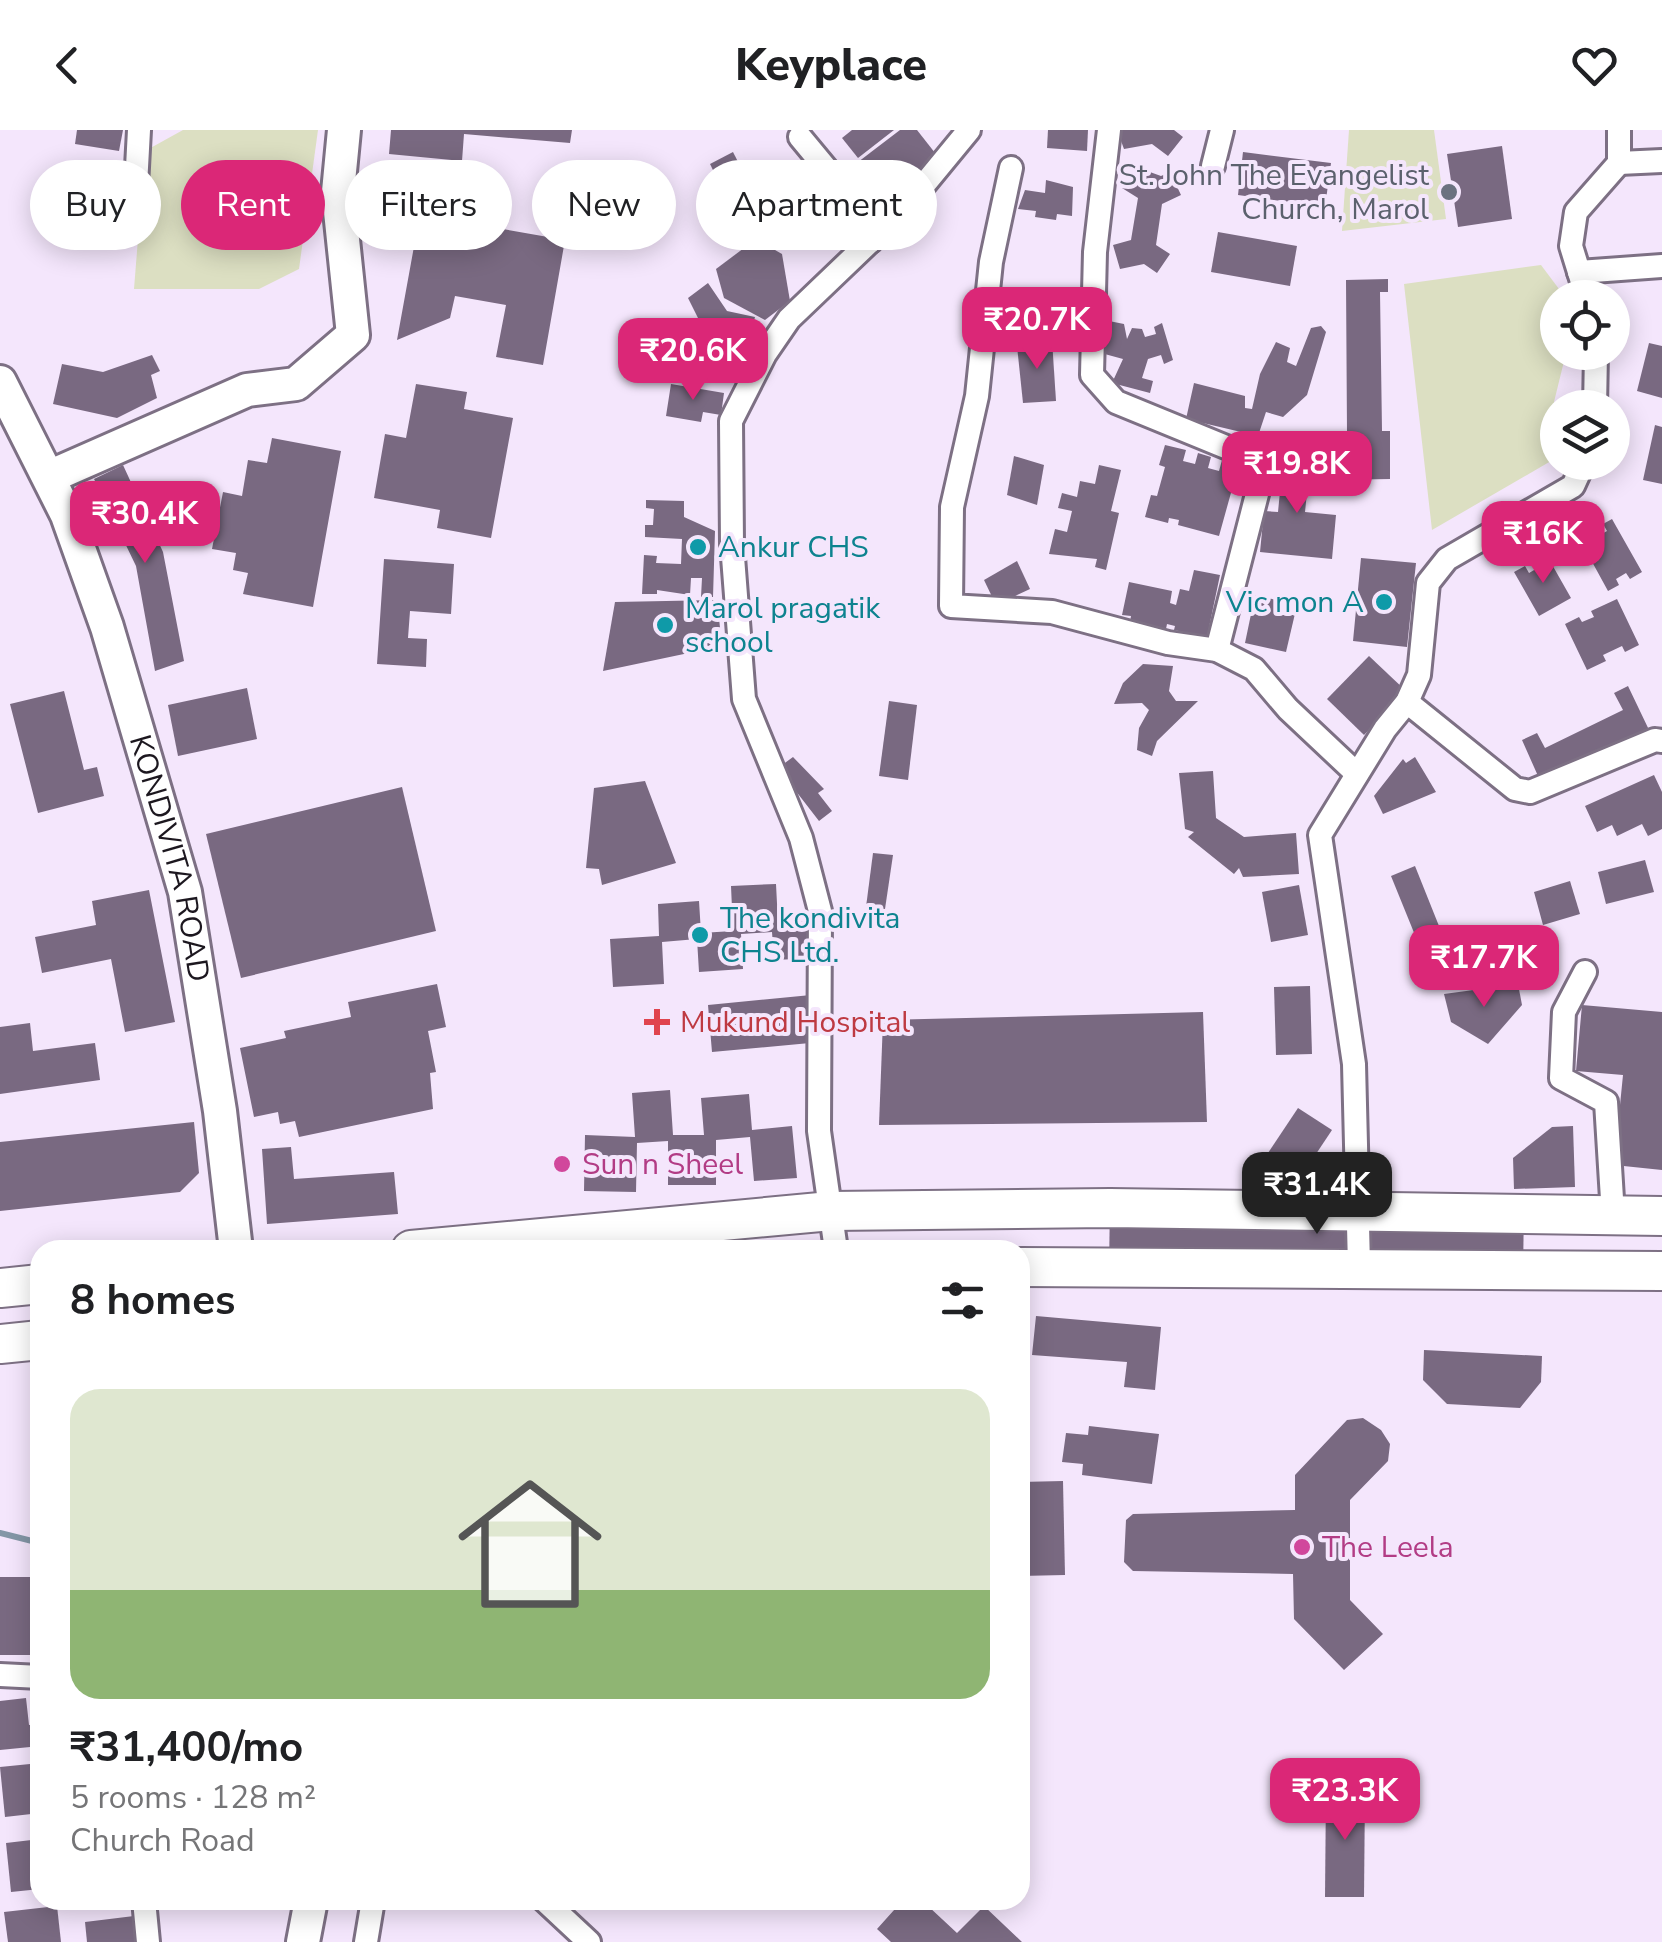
<!DOCTYPE html>
<html lang="en">
<head>
<meta charset="utf-8">
<style>
	:root { --surface:#fff; --page:#f2f2f2; --text:#202124; --muted:#757577; --line:#e0e0e0; --accent:#db2777 }
	body { margin:0; font-family:"Nunito Sans",sans-serif; background:var(--page); color:var(--text); height:100vh; display:flex; flex-direction:column; font-size:38px; white-space:nowrap }
	* { box-sizing:border-box; margin:0 }
	p { font-size:32px; color:var(--muted) }
	.icon { flex:none; width:55px; height:55px; fill:none; stroke:currentColor; stroke-width:2; stroke-linecap:round; stroke-linejoin:round }
	.map { position:relative; flex:1; overflow:hidden }
	.details { position:absolute; left:30px; top:1110px; width:1000px; height:670px; display:flex; flex-direction:column; background:var(--surface); border-radius:30px; box-shadow:0 5px 25px #0003 }
	.details>* { flex:none }
	.hud { position:absolute; left:30px; top:30px; width:1000px; height:90px; display:flex; gap:20px }
	.fabs { position:absolute; left:1540px; top:150px; display:grid; gap:20px }
	.fabs a { display:grid; place-items:center; width:90px; height:90px; border-radius:50%; background:var(--surface); box-shadow:0 5px 25px #0003; font-size:50px }
	.price { position:absolute; translate:-50% -85px; padding:0 22px; border-radius:20px; background:var(--accent); color:#fff; font-size:32px; line-height:65px; filter:drop-shadow(0 2px 5px #0008) }
	.price::after { content:''; position:absolute; left:50%; top:60px; width:30px; height:22px; margin-left:-15px; background:inherit; clip-path:polygon(0 0,100% 0,50% 100%) }
	.price.current { background:#222; color:#fff }
	ul { padding:0; list-style:none }
	li { display:grid; align-content:center; gap:20px; height:530px; padding:0 40px }
	li+li { border-top:2px solid var(--line) }
	li span { display:grid; place-items:center; height:310px; border-radius:30px; color:#555 }
	li>.icon { margin-inline-start:auto }
	span .icon { width:180px; height:180px; fill:#fffc; stroke-width:1 }
	li b { font-size:42px }
	h2 { display:flex; justify-content:space-between; align-items:center; height:120px; padding:0 40px; font-size:42px }
	.pill { padding:0 35px; border-radius:45px; background:var(--surface); box-shadow:0 5px 25px #0003; font-size:35px; line-height:90px }
	.pill.current { background:var(--accent); color:#fff }
	header { display:flex; justify-content:space-between; align-items:center; height:130px; padding:0 40px; background:var(--surface); font-size:45px; font-weight:800 }
	.map>svg:first-child { display:block }
	.green { fill:#dcdfc2 }
	.lines { fill:none; stroke-linecap:round; stroke-linejoin:round }
	.stream { stroke:#8497a7; stroke-width:6 }
	.building { fill:#796981 }
	.street-casing { stroke:#7d7084; stroke-width:28 }
	.secondary-casing { stroke:#7d7084; stroke-width:38 }
	.primary-casing { stroke:#7d7084; stroke-width:42 }
	.street { stroke:#fff; stroke-width:22 }
	.secondary { stroke:#fff; stroke-width:32 }
	.primary { stroke:#fff; stroke-width:38 }
	.worship-dot { fill:#6b7280; stroke:#f4e6fc; stroke-width:4 }
	.culture-dot { fill:#0f9aa8; stroke:#f4e6fc; stroke-width:4 }
	.health-dot { fill:#e0444e; stroke:#f4e6fc; stroke-width:4 }
	.hotel-dot { fill:#d1479c; stroke:#f4e6fc; stroke-width:4 }
	.labels { text-anchor:middle; dominant-baseline:central; stroke-width:8; stroke-linejoin:round; paint-order:stroke }
	.worship-label { font-size:30px; fill:#5b616d; stroke:#f4e6fc; text-anchor:end }
	.culture-label { font-size:30px; fill:#0d838f; stroke:#f4e6fc; text-anchor:start }
	.street-label { font-size:30px; fill:#1c171f; stroke:#f4e6fc }
	.health-label { font-size:30px; fill:#be3a42; stroke:#f4e6fc; text-anchor:start }
	.hotel-label { font-size:30px; fill:#b23c85; stroke:#f4e6fc; text-anchor:start }
</style>
</head>
<body>
<header><svg class="icon" aria-label="back" viewBox="0 0 24 24"><path d="M15 5l-7 7 7 7"/></svg>Keyplace<svg class="icon" aria-label="heart" viewBox="0 0 24 24"><path d="M12 20l-8-8c-3-5 5-10 8-4 3-6 11-1 8 4z"/></svg></header>
<div class="map">
<svg width="1662" height="1812" viewBox="0 0 1662 1812">
	<rect width="100%" height="100%" fill="#f4e6fc"/>
	<g class="green">
		<polygon points="183,0 318,0 299,139 259,159 134,159 145,21"/>
		<polygon points="1349,0 1434,0 1446,89 1342,101"/>
		<polygon points="1541,135 1565,167 1558,168 1558,222 1566,223 1554,272 1551,331 1432,400 1404,154"/>
	</g>
	<g class="lines">
		<polyline class="stream" points="0,1403 40,1413"/>
	</g>
	<g class="building">
		<polygon points="77,0 123,0 119,21 75,14"/>
		<polygon points="391,0 572,0 570,13 464,4 462,31 389,24"/>
		<polygon points="852,0 894,0 858,28 842,8"/>
		<polygon points="900,0 917,0 939,28 869,82 841,45"/>
		<polygon points="1048,0 1088,0 1087,21 1047,18"/>
		<polygon points="1117,0 1174,0 1183,7 1168,26 1152,14 1124,19"/>
		<polygon points="1502,16 1512,89 1458,97 1447,24"/>
		<polygon points="733,22 760,75 736,87 710,34"/>
		<polygon points="1243,22 1331,33 1325,77 1238,65"/>
		<polygon points="1136,37 1161,46 1170,42 1181,65 1162,74 1156,115 1170,124 1157,143 1144,134 1120,139 1113,115 1131,110 1138,68 1122,58"/>
		<polygon points="1046,50 1073,57 1072,86 1057,84 1056,90 1035,87 1036,81 1018,79 1025,60 1045,63"/>
		<polygon points="429,86 565,110 543,235 496,227 506,175 455,166 450,188 397,210 415,111 424,113"/>
		<polygon points="1218,102 1297,116 1290,156 1211,142"/>
		<polygon points="756,109 782,124 790,171 765,190 724,168 716,139"/>
		<polygon points="1388,149 1388,162 1380,162 1382,301 1390,301 1390,349 1334,350 1333,304 1347,303 1346,150"/>
		<polygon points="708,153 727,181 755,187 743,232 681,225 679,195 698,188 688,168"/>
		<polygon points="1109,191 1124,194 1127,209 1132,198 1142,199 1145,207 1156,204 1154,197 1162,193 1173,230 1164,234 1161,225 1148,229 1142,248 1153,251 1150,263 1112,253 1123,229 1101,223"/>
		<polygon points="1321,196 1326,202 1307,265 1283,287 1266,282 1258,306 1186,289 1194,253 1245,266 1245,278 1252,279 1260,244 1276,212 1290,218 1287,232 1296,236 1311,198"/>
		<polygon points="1052,210 1056,271 1023,273 1017,216"/>
		<polygon points="1649,213 1662,216 1662,268 1637,261"/>
		<polygon points="152,225 160,241 151,245 157,268 117,288 53,274 62,234 103,242"/>
		<polygon points="416,254 467,262 464,279 513,288 491,408 437,398 440,380 374,368 385,304 406,308"/>
		<polygon points="671,254 724,263 721,285 703,282 701,292 666,286"/>
		<polygon points="1655,295 1662,297 1662,354 1643,350"/>
		<polygon points="272,308 341,321 313,477 243,464 248,443 233,440 236,423 212,419 223,362 242,366 248,330 267,333"/>
		<polygon points="1165,315 1186,320 1183,331 1195,334 1198,323 1211,327 1208,338 1219,341 1222,330 1239,334 1219,406 1178,395 1179,390 1169,388 1168,393 1145,387 1151,365 1157,366 1165,337 1159,335"/>
		<polygon points="1284,321 1311,324 1305,382 1336,385 1332,429 1260,422 1264,381 1278,382"/>
		<polygon points="1014,326 1044,335 1037,375 1007,365"/>
		<polygon points="123,335 163,422 184,531 155,541 136,436 94,349"/>
		<polygon points="1099,335 1121,340 1111,381 1119,383 1106,440 1095,437 1097,429 1049,424 1055,399 1067,402 1072,381 1058,378 1062,363 1077,367 1080,351 1095,354"/>
		<polygon points="646,370 684,371 684,387 715,401 713,467 701,467 702,448 691,448 690,465 657,460 657,464 642,464 644,425 657,426 656,433 681,434 682,409 645,407 645,395 653,395 654,379 646,378"/>
		<polygon points="1612,389 1642,442 1630,449 1626,443 1616,449 1619,455 1608,461 1579,408 1589,402 1593,409 1607,401 1603,394"/>
		<polygon points="1546,424 1571,468 1539,486 1514,442 1525,436 1529,443 1541,436 1538,429"/>
		<polygon points="1361,428 1416,433 1407,517 1353,511"/>
		<polygon points="384,429 454,434 451,484 410,481 408,508 427,509 426,537 377,534"/>
		<polygon points="1017,431 1030,459 996,475 984,450"/>
		<polygon points="1194,440 1220,445 1207,507 1174,500 1175,496 1167,494 1166,499 1130,492 1131,486 1122,485 1129,452 1172,461 1170,473 1176,475 1180,459 1189,461"/>
		<polygon points="1255,465 1297,475 1286,522 1245,513"/>
		<polygon points="1617,469 1639,515 1625,522 1622,516 1603,525 1606,531 1587,540 1565,494 1579,487 1582,492 1594,487 1591,481"/>
		<polygon points="717,470 722,516 603,541 615,472"/>
		<polygon points="1369,526 1406,561 1364,605 1327,569"/>
		<polygon points="1143,534 1173,536 1169,561 1176,571 1198,571 1157,611 1152,626 1137,620 1139,598 1149,580 1142,573 1114,574 1123,553"/>
		<polygon points="1628,556 1650,602 1542,655 1522,610 1537,603 1545,618 1623,580 1614,563"/>
		<polygon points="247,558 257,609 178,626 168,575"/>
		<polygon points="64,561 84,640 97,637 104,666 38,683 10,574"/>
		<polygon points="889,571 917,575 908,650 879,646"/>
		<polygon points="793,627 824,659 818,663 832,681 819,691 778,638"/>
		<polygon points="1415,627 1436,662 1383,684 1374,666 1403,629 1406,633"/>
		<polygon points="1213,641 1216,688 1244,707 1296,703 1299,744 1243,747 1239,738 1234,744 1188,707 1194,702 1185,699 1179,643"/>
		<polygon points="1654,645 1662,662 1662,699 1648,706 1642,694 1617,706 1612,695 1597,702 1585,676"/>
		<polygon points="645,651 676,733 602,755 599,739 586,738 594,658"/>
		<polygon points="402,657 436,801 241,848 206,704"/>
		<polygon points="873,723 893,725 885,779 866,777"/>
		<polygon points="1645,730 1654,762 1606,774 1598,742"/>
		<polygon points="1415,736 1443,806 1419,815 1391,746"/>
		<polygon points="1570,751 1580,784 1543,795 1534,762"/>
		<polygon points="776,754 778,793 816,791 819,828 774,830 772,802 741,804 743,839 699,842 697,809 662,812 664,854 613,857 610,809 659,806 658,774 699,771 701,803 733,801 731,756"/>
		<polygon points="1299,755 1308,805 1271,812 1262,762"/>
		<polygon points="149,760 175,892 125,902 111,829 42,843 35,807 96,795 92,771"/>
		<polygon points="437,854 446,897 428,901 436,942 430,943 433,979 299,1007 295,991 280,994 278,982 254,987 240,918 286,908 284,901 351,887 348,872"/>
		<polygon points="1518,854 1522,875 1488,914 1451,892 1444,864"/>
		<polygon points="1310,856 1312,924 1276,925 1274,857"/>
		<polygon points="811,865 813,882 807,883 810,913 712,922 708,875"/>
		<polygon points="1582,875 1662,882 1662,1040 1614,1035 1623,945 1576,941"/>
		<polygon points="1203,882 1207,992 879,995 883,890"/>
		<polygon points="30,893 33,921 95,913 100,950 0,964 0,897"/>
		<polygon points="670,960 673,1005 704,1005 701,968 749,964 752,1000 792,996 797,1048 754,1051 750,1007 716,1010 716,1055 668,1055 668,1011 637,1013 636,1062 584,1061 585,1005 635,1007 632,963"/>
		<polygon points="1298,978 1332,1000 1302,1045 1268,1023"/>
		<polygon points="194,992 199,1043 180,1062 0,1081 0,1012"/>
		<polygon points="1573,996 1575,1057 1514,1059 1513,1028 1552,997"/>
		<polygon points="291,1017 294,1049 394,1042 398,1084 267,1094 262,1019"/>
		<polygon points="1110,1067 1524,1071 1523,1147 1109,1143"/>
		<polygon points="1036,1186 1161,1197 1155,1260 1124,1257 1127,1232 1032,1225"/>
		<polygon points="1424,1220 1542,1226 1541,1252 1520,1278 1447,1274 1423,1250"/>
		<polygon points="1363,1288 1381,1300 1390,1314 1388,1331 1350,1370 1350,1470 1383,1504 1344,1540 1294,1489 1293,1444 1133,1441 1124,1432 1126,1390 1133,1384 1295,1380 1295,1345 1347,1290"/>
		<polygon points="1089,1296 1159,1304 1152,1354 1082,1345 1083,1334 1062,1332 1066,1303 1088,1305"/>
		<polygon points="1063,1351 1065,1445 1020,1446 1020,1352"/>
		<polygon points="0,1447 35,1447 33,1525 0,1525"/>
		<polygon points="26,1568 29,1595 39,1594 40,1616 0,1620 0,1571"/>
		<polygon points="40,1633 40,1683 5,1687 0,1637"/>
		<polygon points="1326,1659 1365,1659 1364,1767 1325,1767"/>
		<polygon points="40,1709 40,1759 11,1762 6,1713"/>
		<polygon points="903,1770 934,1770 928,1776 957,1803 984,1776 1022,1812 891,1812 877,1799"/>
		<polygon points="57,1776 61,1812 8,1812 4,1782"/>
		<polygon points="134,1786 137,1812 87,1812 85,1792"/>
	</g>
	<g class="lines">
		<defs>
			<g id="street">
				<polyline points="1109,0 1095,122 1092,245 1116,272 1265,333 1217,520"/>
				<polyline points="800,7 829,42 871,111"/>
				<polyline points="1619,33 1662,31"/>
				<polyline points="1619,33 1619,0"/>
				<polyline points="1213,36 1222,0"/>
				<polyline points="1011,38 991,132 977,266 952,377 951,476 1052,482 1168,513 1217,520 1254,539 1288,579 1357,644"/>
				<polyline points="134,93 139,0"/>
				<polyline points="1579,142 1662,136"/>
				<polyline points="1587,168 1571,116 1576,82 1619,33"/>
				<polyline points="1595,278 1596,222"/>
				<polyline points="1407,572 1515,659 1530,662 1655,610 1662,611"/>
				<polyline points="1585,842 1564,882 1561,948 1606,972 1613,1085"/>
				<polyline points="836,1120 819,1001 820,781 801,708 744,569 732,414 731,291 765,224 789,189 904,79 969,0"/>
				<polyline points="1359,1136 1354,934 1320,705 1385,599 1407,572 1419,545 1428,453 1447,429 1573,356 1584,332"/>
				<polyline points="0,1545 40,1547"/>
				<polyline points="144,1770 148,1812"/>
				<polyline points="544,1770 589,1812"/>
				<polyline points="366,1812 373,1770"/>
			</g>
			<g id="secondary">
				<path id="s1" d="M0 252 67 385 107 497 185 762 220 981 236 1120"/>
				<polyline points="49,347 247,260 296,254 353,205 338,62 344,0"/>
				<polyline points="303,1812 311,1770"/>
			</g>
			<g id="primary">
				<polyline points="411,1120 831,1081 1110,1078 1662,1086"/>
				<polyline points="1020,1137 1662,1141"/>
				<polyline points="0,1158 40,1154"/>
				<polyline points="0,1214 40,1210"/>
			</g>
		</defs>
		<use href="#street" class="street-casing"/>
		<use href="#secondary" class="secondary-casing"/>
		<use href="#primary" class="primary-casing"/>
		<use href="#street" class="street"/>
		<use href="#secondary" class="secondary"/>
		<use href="#primary" class="primary"/>
	</g>
	<circle class="worship-dot" cx="1449" cy="62" r="10"/>
	<g class="culture-dot">
		<circle cx="698" cy="417" r="10"/>
		<circle cx="1384" cy="472" r="10"/>
		<circle cx="665" cy="495" r="10"/>
		<circle cx="700" cy="805" r="10"/>
	</g>
	<path class="health-dot" d="M652 877h10v10h10v10h-10v10h-10v-10h-10v-10h10z"/>
	<g class="hotel-dot">
		<circle cx="562" cy="1034" r="10"/>
		<circle cx="1302" cy="1417" r="10"/>
	</g>
	<g class="labels">
		<g class="worship-label">
			<text x="1429" y="45">St. John The Evangelist<tspan x="1429" dy="34">Church, Marol</tspan></text>
		</g>
		<g class="culture-label">
			<text x="718" y="417">Ankur CHS</text>
			<text x="1364" y="472" text-anchor="end">Vic mon A</text>
			<text x="685" y="478">Marol pragatik<tspan x="685" dy="34">school</tspan></text>
			<text x="720" y="788">The kondivita<tspan x="720" dy="34">CHS Ltd.</tspan></text>
		</g>
		<g class="street-label">
			<text stroke="none"><textPath href="#s1" startOffset="508">KONDIVITA ROAD</textPath></text>
		</g>
		<g class="health-label">
			<text x="680" y="892">Mukund Hospital</text>
		</g>
		<g class="hotel-label">
			<text x="582" y="1034">Sun n Sheel</text>
			<text x="1322" y="1417">The Leela</text>
		</g>
	</g>
</svg>
<div class="fabs">
<a><svg class="icon" aria-label="locate" viewBox="0 0 24 24"><circle cx="12" cy="12" r="6"/><path d="M12 2v4M12 18v4M2 12h4M18 12h4"/></svg></a>
<a><svg class="icon" aria-label="layers" viewBox="0 0 24 24"><path d="M12 4l9 5-9 5-9-5zM3 14l9 5 9-5"/></svg></a>
</div>
<b class="price" style="left:1037px;top:242px">₹20.7K</b>
<b class="price" style="left:693px;top:273px">₹20.6K</b>
<b class="price" style="left:1297px;top:386px">₹19.8K</b>
<b class="price" style="left:145px;top:436px">₹30.4K</b>
<b class="price" style="left:1543px;top:456px">₹16K</b>
<b class="price" style="left:1484px;top:880px">₹17.7K</b>
<b class="price current" style="left:1317px;top:1107px">₹31.4K</b>
<b class="price" style="left:1345px;top:1713px">₹23.3K</b>
<div class="hud">
<a class="pill">Buy</a>
<a class="pill current">Rent</a>
<a class="pill">Filters</a>
<a class="pill">New</a>
<a class="pill">Apartment</a>
</div>
<section class="details">
<h2>8 homes<svg class="icon" aria-label="filters" viewBox="0 0 24 24"><path d="M4 7h16M4 17h16"/><circle cx="9" cy="7" r="2"/><circle cx="15" cy="17" r="2"/></svg></h2>
<ul>
<li><span style="background:linear-gradient(#dfe7d0 65%,#8fb573 0)"><svg class="icon" aria-label="home" viewBox="0 0 24 24"><path d="M3 11l9-7 9 7M6 9v11h12V9"/></svg></span><div><b>₹31,400/mo</b><p>5 rooms · 128 m²</p><p>Church Road</p></div></li>
</ul>
</section>
</div>
</body>
</html>
